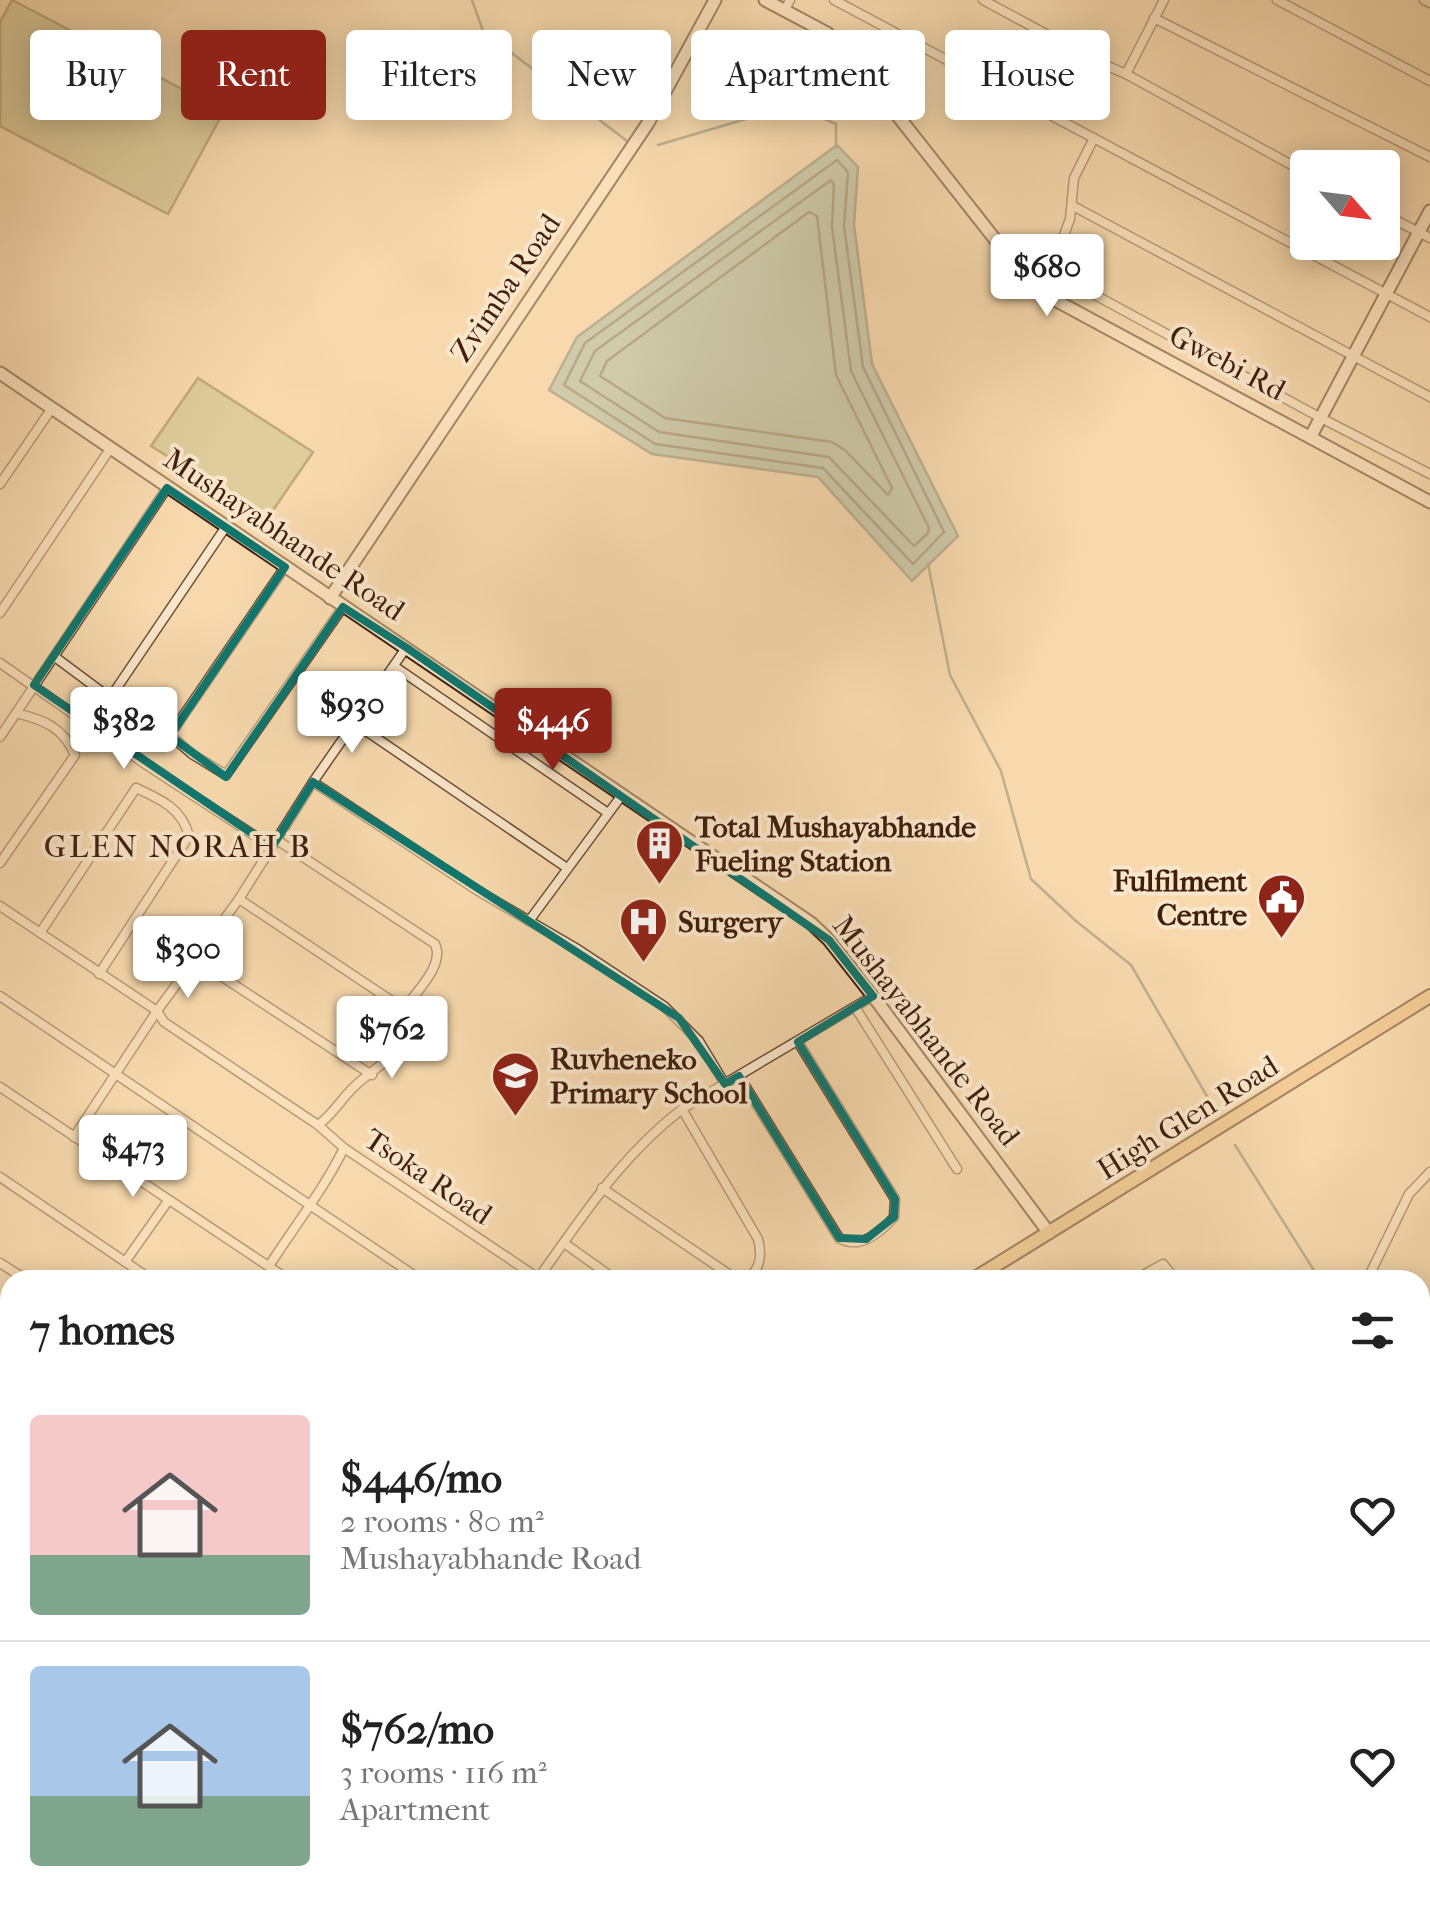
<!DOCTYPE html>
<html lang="en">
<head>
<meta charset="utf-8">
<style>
	:root { --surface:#fff; --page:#f6f6f6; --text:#222; --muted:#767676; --line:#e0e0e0; --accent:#8f2418 }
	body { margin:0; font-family:"IM FELL French Canon",serif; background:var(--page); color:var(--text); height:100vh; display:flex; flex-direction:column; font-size:38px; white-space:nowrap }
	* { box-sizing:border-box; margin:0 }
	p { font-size:32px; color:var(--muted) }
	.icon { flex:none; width:55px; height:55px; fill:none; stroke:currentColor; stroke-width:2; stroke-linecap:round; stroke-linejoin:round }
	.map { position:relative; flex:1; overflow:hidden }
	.panel { position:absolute; left:0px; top:1270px; width:1430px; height:640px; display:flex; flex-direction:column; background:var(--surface); border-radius:30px 30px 0 0; box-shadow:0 5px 25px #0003 }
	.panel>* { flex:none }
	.banner { position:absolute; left:30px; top:30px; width:1370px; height:90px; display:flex; gap:20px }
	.needle { width:65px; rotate:118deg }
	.fabs { position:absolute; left:1290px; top:150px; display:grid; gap:20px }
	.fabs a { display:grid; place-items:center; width:110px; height:110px; border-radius:10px; background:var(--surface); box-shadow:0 5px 25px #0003; font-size:50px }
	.price { position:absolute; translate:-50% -85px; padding:0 22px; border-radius:10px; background:#fff; color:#222; font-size:32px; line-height:65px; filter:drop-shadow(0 2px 5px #0008) }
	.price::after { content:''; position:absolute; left:50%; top:60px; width:30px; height:22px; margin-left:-15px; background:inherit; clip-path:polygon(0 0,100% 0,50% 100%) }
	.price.active { background:var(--accent); color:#fff }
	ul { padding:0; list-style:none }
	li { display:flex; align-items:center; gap:30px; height:250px; padding:0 30px }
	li+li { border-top:2px solid var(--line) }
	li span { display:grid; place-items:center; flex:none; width:280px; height:200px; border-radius:10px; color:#555 }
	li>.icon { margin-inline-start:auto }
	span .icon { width:120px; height:120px; fill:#fffc; stroke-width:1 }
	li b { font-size:42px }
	h2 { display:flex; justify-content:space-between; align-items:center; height:120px; padding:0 30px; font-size:42px }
	.pill { padding:0 35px; border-radius:10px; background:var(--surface); box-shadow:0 5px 25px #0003; font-size:35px; line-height:90px }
	.pill.active { background:var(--accent); color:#fff }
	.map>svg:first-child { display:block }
	.green { fill:#c1be87; stroke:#816e4a; stroke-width:2.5 }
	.water { fill:#9dbaa8; stroke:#787c6a; stroke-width:2.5 }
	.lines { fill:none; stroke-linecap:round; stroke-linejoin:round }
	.shore { stroke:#6f6c5a; stroke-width:2.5 }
	.stream { stroke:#787c6a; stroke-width:2.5 }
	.street-casing { stroke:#6e4e35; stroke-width:11 }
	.secondary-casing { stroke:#411f0d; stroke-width:15 }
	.primary-casing { stroke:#411f0d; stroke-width:16 }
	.street { stroke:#fae6ca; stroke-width:8 }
	.secondary { stroke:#fae6ca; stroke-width:11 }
	.primary { stroke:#ecbc76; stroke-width:12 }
	.marked { fill:none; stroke:#0f766e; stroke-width:8; stroke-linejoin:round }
	.labels { text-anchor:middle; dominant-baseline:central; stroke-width:8; stroke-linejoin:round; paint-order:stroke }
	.street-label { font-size:30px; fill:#411f0d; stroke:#fae6ca }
	.poi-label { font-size:30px; font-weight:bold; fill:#411f0d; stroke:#fae6ca; text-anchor:start }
	.neighbourhood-label { font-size:32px; letter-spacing:2.5px; fill:#411f0d; stroke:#fae6ca }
</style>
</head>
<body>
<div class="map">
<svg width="1430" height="1910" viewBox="0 0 1430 1910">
	<rect width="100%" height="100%" fill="#f7d9ad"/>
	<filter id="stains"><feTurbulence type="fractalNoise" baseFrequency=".002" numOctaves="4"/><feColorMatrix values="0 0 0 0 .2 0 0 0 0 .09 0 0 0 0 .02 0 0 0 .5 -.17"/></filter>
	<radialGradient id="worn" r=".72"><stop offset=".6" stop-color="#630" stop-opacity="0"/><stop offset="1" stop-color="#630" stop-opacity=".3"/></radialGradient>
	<g class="green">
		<polygon points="12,0 224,111 168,214 0,126 0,22"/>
		<polygon points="198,378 313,452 267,519 151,446"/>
		<polygon points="154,1900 720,1900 723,1910 160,1910"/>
	</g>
	<polygon class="water" points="837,145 858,167 854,225 872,364 958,536 912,581 818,477 652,454 549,390 577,337"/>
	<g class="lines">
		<g class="shore">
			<polygon points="837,160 848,172 844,226 863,367 944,532 913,564 823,468 655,444 564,385 585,343"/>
			<polygon points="831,180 834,185 832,227 851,371 929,528 928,533 914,546 829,457 659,432 580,381 595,351"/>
			<polygon points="809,212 817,216 836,375 892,488 888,495 846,451 832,442 665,418 600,376 607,361"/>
		</g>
		<g class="stream">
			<polyline points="472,0 483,31 627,141"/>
			<polyline points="658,145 793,105 836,124 836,148"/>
			<polyline points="928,564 950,675 1001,771 1031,879 1076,921 1131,965 1215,1110"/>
			<polyline points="1235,1145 1320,1280"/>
			<polyline points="1420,1340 1430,1345"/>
		</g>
		<defs>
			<g id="street">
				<polyline points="834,0 1430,317"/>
				<polyline points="983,0 1096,61 1126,74 1308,174"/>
				<polyline points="1277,0 1430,81"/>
				<polyline points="1424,0 1430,3"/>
				<polyline points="785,10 790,0"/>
				<polyline points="1154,18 1430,157"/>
				<polyline points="1126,74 1164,0"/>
				<polyline points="1073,206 1430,397"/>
				<polyline points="1382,213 1430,238"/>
				<polyline points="1051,271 1321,418 1430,474"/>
				<polyline points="1042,293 1070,219 1074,178 1094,138"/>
				<polyline points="0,484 52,408"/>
				<polyline points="285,567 170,735 192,754 226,775 343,607"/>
				<polyline points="0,613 110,449"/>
				<polyline points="55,657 110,698 225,528"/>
				<polyline points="0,663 148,766 272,847"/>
				<polyline points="394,666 608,813"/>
				<polyline points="353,722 567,868"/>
				<polyline points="0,737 167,488"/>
				<polyline points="313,782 475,889 579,950 664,1006 699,1041 725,1084"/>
				<path d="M277 840 435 944C445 965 416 992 404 1009"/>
				<path d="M0 863 75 755C63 727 44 720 16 713"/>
				<path d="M239 899 404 1009C413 1050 383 1061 357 1084 342 1097 334 1114 318 1125"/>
				<polyline points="0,906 157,1011 164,1022 318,1125 344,1148 538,1278"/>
				<polyline points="529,921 622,795"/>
				<path d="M40 933 136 788C160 799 182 808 189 836L99 974"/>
				<polyline points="195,959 372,1075"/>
				<polyline points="0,996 421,1280"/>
				<polyline points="855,1007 957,1169"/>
				<path d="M739 1076 839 1238C859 1250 880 1233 894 1217L895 1199 798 1042"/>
				<polyline points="0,1087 289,1280"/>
				<polyline points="74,1137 157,1011 239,899 313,782 406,648"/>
				<polyline points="0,1177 152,1280"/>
				<path d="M602 1188 733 1277 749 1278C761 1267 762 1254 758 1239L682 1109"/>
				<polyline points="564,1243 616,1280"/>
				<polyline points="125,1262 168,1201"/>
				<polyline points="0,1263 27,1280"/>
				<path d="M269 1266C294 1227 324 1189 344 1148"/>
				<path d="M537 1280C584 1215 618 1159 682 1109L873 996"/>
				<polyline points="1134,1280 1163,1264 1176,1280"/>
				<polyline points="1367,1280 1409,1194 1430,1172"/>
				<polyline points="1420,1586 1430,1591"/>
				<polyline points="1420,1674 1430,1679"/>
				<polyline points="1420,1758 1430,1763"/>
				<polyline points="1420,1887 1430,1891"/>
				<polyline points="1032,1900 1035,1910"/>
				<polyline points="1138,1900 1141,1910"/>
				<polyline points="1232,1900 1235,1910"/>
				<polyline points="1269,1900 1285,1910"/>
				<polyline points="748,1910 782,1900"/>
				<polyline points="984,1910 1015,1900"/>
			</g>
			<g id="secondary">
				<polyline points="765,0 827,33 850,55 1023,275 1042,293 1430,502"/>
				<polyline points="0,373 811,923 829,940 873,996 1049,1233"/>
				<polyline points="1311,436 1430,211"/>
				<polyline points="330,598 648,123 715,0"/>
				<polyline points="736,1900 739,1910"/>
			</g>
			<g id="primary">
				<polyline points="972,1280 1430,996"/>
				<polyline points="0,1363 10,1365"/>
			</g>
		</defs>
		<use href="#street" class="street-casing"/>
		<use href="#secondary" class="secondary-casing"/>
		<use href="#primary" class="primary-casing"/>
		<use href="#street" class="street"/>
		<use href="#secondary" class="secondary"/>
		<use href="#primary" class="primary"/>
	</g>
	<path d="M0 0H1430V1910H0ZM167 488 285 567 170 736 226 777 343 607 407 648 829 940 873 996 798 1042 895 1199 894 1217 866 1239 839 1238 739 1076 725 1084 679 1018 313 782 272 847 34 685Z" fill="#f7d9ad" fill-opacity=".55" fill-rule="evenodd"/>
	<path class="marked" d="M167 488 285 567 170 736 226 777 343 607 407 648 829 940 873 996 798 1042 895 1199 894 1217 866 1239 839 1238 739 1076 725 1084 679 1018 313 782 272 847 34 685Z"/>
	<defs>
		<symbol id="building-pin" viewBox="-11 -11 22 30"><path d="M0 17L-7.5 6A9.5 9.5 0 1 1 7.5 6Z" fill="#8f2418" stroke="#fae6ca"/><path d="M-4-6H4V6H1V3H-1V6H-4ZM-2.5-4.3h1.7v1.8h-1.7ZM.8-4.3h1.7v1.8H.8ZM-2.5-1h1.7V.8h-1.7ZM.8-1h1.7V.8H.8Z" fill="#fff"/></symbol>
		<symbol id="civic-pin" viewBox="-11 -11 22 30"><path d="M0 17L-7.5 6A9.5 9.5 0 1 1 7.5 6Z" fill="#8f2418" stroke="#fae6ca"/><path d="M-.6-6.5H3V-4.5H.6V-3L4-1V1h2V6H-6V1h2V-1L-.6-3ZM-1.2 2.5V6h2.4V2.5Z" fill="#fff"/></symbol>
		<symbol id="hospital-pin" viewBox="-11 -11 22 30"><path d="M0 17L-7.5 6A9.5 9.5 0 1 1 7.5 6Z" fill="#8f2418" stroke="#fae6ca"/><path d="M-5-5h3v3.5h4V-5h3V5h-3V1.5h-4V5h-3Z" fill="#fff"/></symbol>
		<symbol id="school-pin" viewBox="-11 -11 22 30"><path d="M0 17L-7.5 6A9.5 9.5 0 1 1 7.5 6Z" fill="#8f2418" stroke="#fae6ca"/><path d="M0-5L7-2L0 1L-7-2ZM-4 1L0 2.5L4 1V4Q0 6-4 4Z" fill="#fff"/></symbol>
	</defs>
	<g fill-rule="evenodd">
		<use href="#building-pin" x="632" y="816" width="55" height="75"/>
		<use href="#civic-pin" x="1254" y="870" width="55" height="75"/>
		<use href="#hospital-pin" x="616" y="894" width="55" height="75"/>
		<use href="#school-pin" x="488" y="1048" width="55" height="75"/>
	</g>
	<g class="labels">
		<g class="street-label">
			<text transform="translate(506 288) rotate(-56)">Zvimba Road</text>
			<text transform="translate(1227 363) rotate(28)">Gwebi Rd</text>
			<text transform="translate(284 535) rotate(34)">Mushayabhande Road</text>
			<text transform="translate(926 1031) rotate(52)">Mushayabhande Road</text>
			<text transform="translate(1188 1118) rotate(-32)">High Glen Road</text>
			<text transform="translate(428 1177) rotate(34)">Tsoka Road</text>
		</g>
		<g class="poi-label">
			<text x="695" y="827">Total Mushayabhande<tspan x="695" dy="34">Fueling Station</tspan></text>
			<text x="1247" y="881" text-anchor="end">Fulfilment<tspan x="1247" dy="34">Centre</tspan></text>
			<text x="678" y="922">Surgery</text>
			<text x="550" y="1059">Ruvheneko<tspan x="550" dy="34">Primary School</tspan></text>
		</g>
		<g class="neighbourhood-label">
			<text x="178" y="846">GLEN NORAH B</text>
		</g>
	</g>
	<rect width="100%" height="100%" filter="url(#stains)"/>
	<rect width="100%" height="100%" fill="url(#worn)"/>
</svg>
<div class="fabs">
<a><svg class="needle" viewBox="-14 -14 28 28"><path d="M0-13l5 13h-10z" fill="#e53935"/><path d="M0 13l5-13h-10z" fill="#767676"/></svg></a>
</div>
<b class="price" style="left:1047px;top:319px">$680</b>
<b class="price" style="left:352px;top:756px">$930</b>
<b class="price" style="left:124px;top:772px">$382</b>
<b class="price active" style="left:553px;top:773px">$446</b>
<b class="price" style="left:188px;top:1001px">$300</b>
<b class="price" style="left:392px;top:1081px">$762</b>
<b class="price" style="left:133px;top:1200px">$473</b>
<div class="banner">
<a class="pill">Buy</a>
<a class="pill active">Rent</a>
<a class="pill">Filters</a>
<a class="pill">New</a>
<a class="pill">Apartment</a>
<a class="pill">House</a>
</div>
<section class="panel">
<h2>7 homes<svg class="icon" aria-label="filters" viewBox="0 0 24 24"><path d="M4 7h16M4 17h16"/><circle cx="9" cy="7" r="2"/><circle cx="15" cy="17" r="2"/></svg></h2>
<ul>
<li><span style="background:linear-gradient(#f6c9c9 70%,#7fa58c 0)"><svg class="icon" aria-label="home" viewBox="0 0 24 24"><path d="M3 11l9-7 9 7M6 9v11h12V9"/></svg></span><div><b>$446/mo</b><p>2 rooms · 80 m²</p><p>Mushayabhande Road</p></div><svg class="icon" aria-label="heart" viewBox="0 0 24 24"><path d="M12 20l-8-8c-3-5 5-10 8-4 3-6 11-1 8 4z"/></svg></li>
<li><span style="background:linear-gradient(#a9c7e8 65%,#7fa58c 0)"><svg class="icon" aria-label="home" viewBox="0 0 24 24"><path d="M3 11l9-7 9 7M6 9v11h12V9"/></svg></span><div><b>$762/mo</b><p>3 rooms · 116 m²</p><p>Apartment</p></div><svg class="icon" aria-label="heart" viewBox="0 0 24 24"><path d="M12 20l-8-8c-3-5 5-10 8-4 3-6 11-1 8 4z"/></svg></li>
</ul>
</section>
</div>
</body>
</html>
